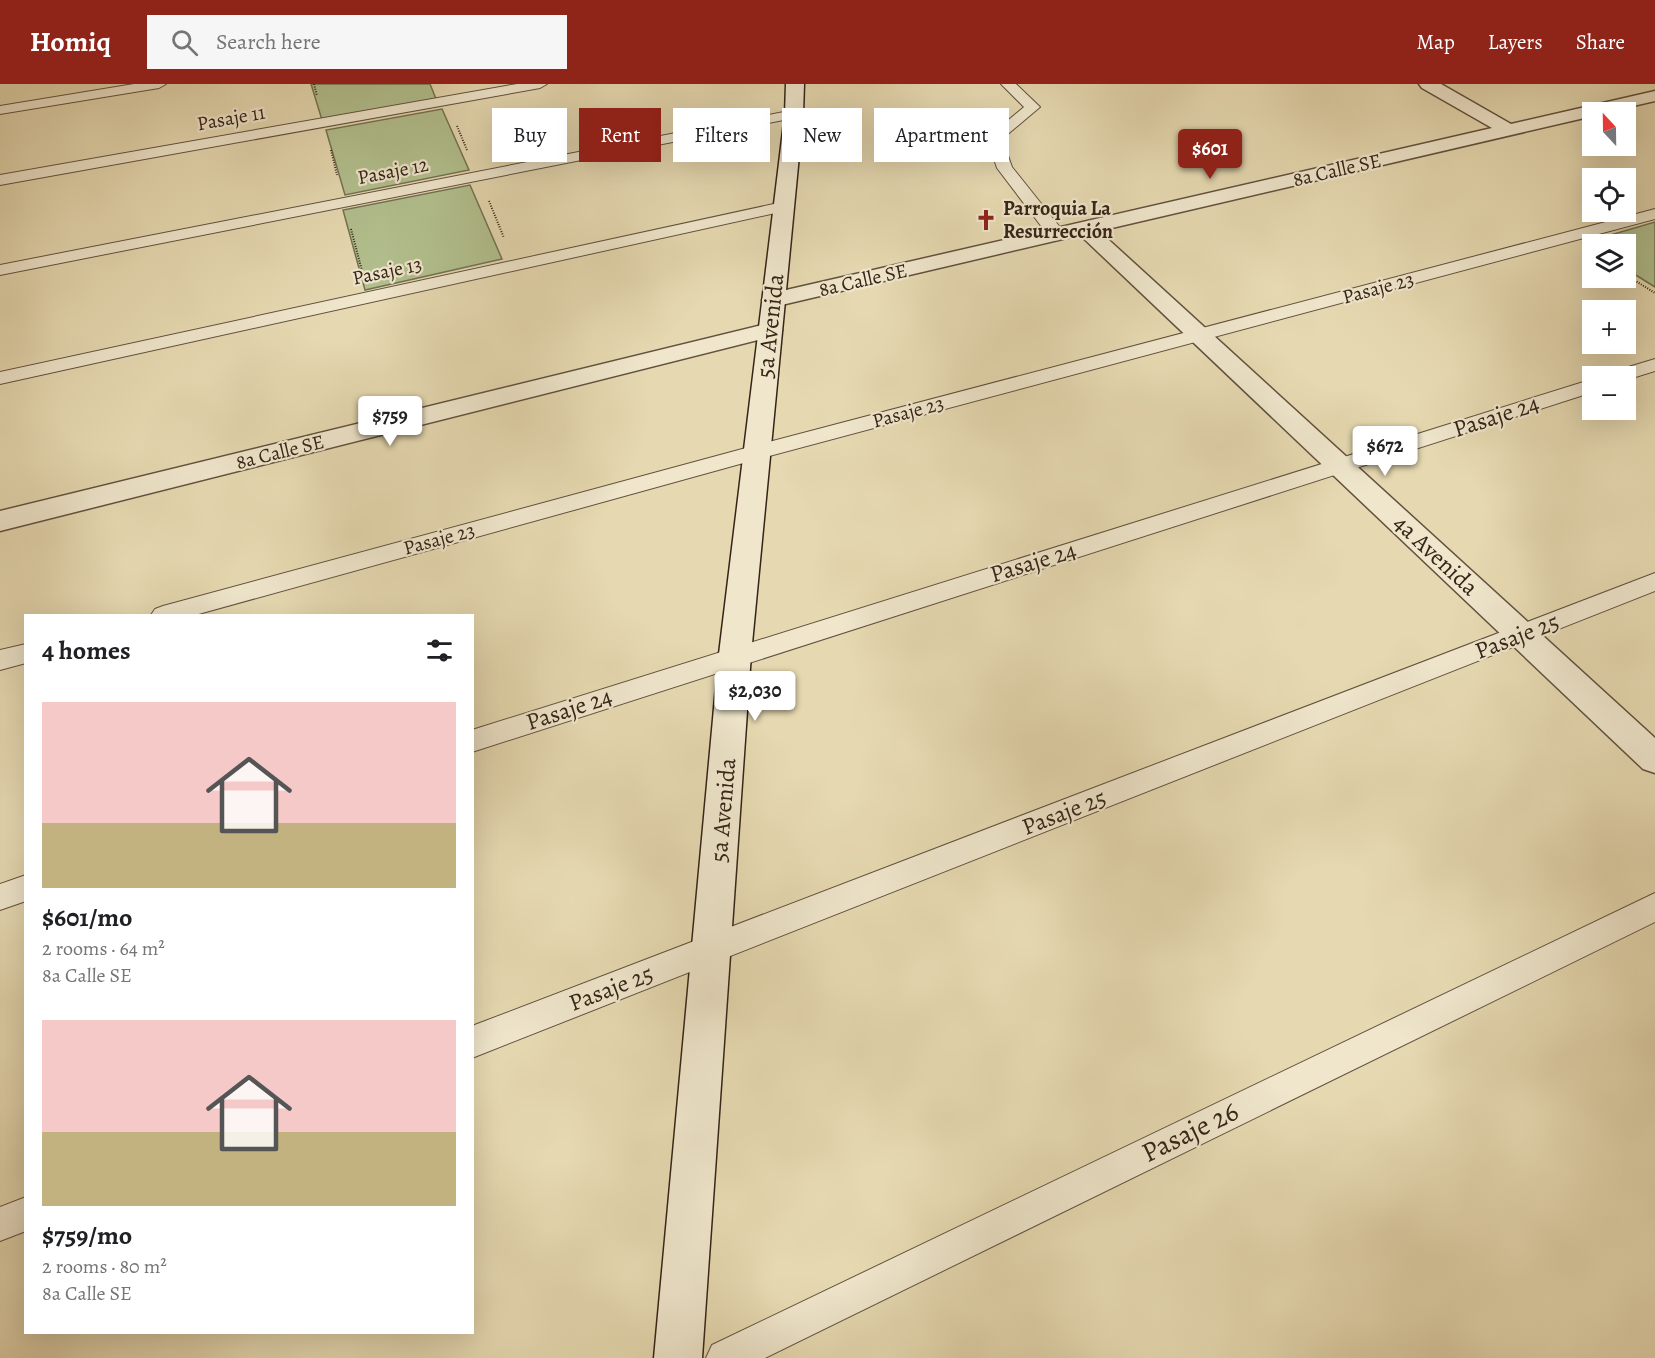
<!DOCTYPE html>
<html lang="en">
<head>
<meta charset="utf-8">
<style>
	:root { --surface:#fff; --page:#f6f6f6; --text:#202124; --muted:#757577; --accent:#8f2418 }
	body { margin:0; font-family:Alegreya,serif; background:var(--page); color:var(--text); height:100vh; display:flex; flex-direction:column; font-size:22px; white-space:nowrap }
	* { box-sizing:border-box; margin:0 }
	p { font-size:20px; color:var(--muted) }
	.icon { flex:none; width:33px; height:33px; fill:none; stroke:currentColor; stroke-width:2; stroke-linecap:round; stroke-linejoin:round }
	.map { position:relative; flex:1; overflow:hidden }
	.panel { position:absolute; left:24px; top:530px; width:450px; height:720px; display:flex; flex-direction:column; background:var(--surface); border-radius:0px; box-shadow:0 6px 24px #0002 }
	.panel>* { flex:none }
	.banner { position:absolute; left:492px; top:24px; width:570px; height:54px; display:flex; gap:12px }
	.needle { width:39px; rotate:338deg }
	.controls { position:absolute; left:1582px; top:18px; display:grid; gap:12px }
	.controls a { display:grid; place-items:center; width:54px; height:54px; border-radius:0px; background:var(--surface); box-shadow:0 6px 24px #0002; font-size:30px }
	.price { position:absolute; translate:-50% -51px; padding:0 14px; border-radius:6px; background:#fff; color:#222; font-size:20px; line-height:39px; filter:drop-shadow(0 2px 3px #0008) }
	.price::after { content:''; position:absolute; left:50%; top:36px; width:18px; height:14px; margin-left:-9px; background:inherit; clip-path:polygon(0 0,100% 0,50% 100%) }
	.price.selected { background:var(--accent); color:#fff }
	ul { padding:0; list-style:none }
	li { display:grid; align-content:center; gap:12px; height:318px; padding:0 18px }
	li span { display:grid; place-items:center; height:186px; border-radius:0px; color:#555 }
	li>.icon { margin-inline-start:auto }
	span .icon { width:108px; height:108px; fill:#fffc; stroke-width:1 }
	li b { font-size:26px }
	h2 { display:flex; justify-content:space-between; align-items:center; height:72px; padding:0 18px; font-size:26px }
	.tag { padding:0 21px; border-radius:0px; background:var(--surface); box-shadow:0 6px 24px #0002; font-size:21px; line-height:54px }
	.tag.selected { background:var(--accent); color:#fff }
	header { display:flex; align-items:center; gap:36px; box-sizing:border-box; height:84px; padding:0 30px; background:var(--accent); color:#fff }
	header strong { font-size:28px }
	nav { display:flex; gap:33px; margin-inline-start:auto; font-size:21px }
	.search { width:420px; height:54px; background:var(--page); display:flex; align-items:center; gap:15px; box-sizing:border-box; padding:0 21px; border-radius:0px; color:var(--muted); font-size:22px }
	.map>svg:first-child { display:block }
	.green { fill:#b2c08e; stroke:#747253; stroke-width:1.5 }
	.lines { fill:none; stroke-linecap:round; stroke-linejoin:round }
	.lane-casing { stroke:#61513e; stroke-width:2 }
	.street-casing { stroke:#61513e; stroke-width:3 }
	.secondary-casing { stroke:#352418; stroke-width:3 }
	.path { stroke:#352418; stroke-width:2; stroke-dasharray:1 1.5; stroke-linecap:butt }
	.lane { fill:#efe6cc; fill-rule:evenodd }
	.street { fill:#efe6cc; fill-rule:evenodd }
	.secondary { fill:#efe6cc; fill-rule:evenodd }
	.labels { text-anchor:middle; dominant-baseline:central; stroke-width:4.5; stroke-linejoin:round; paint-order:stroke }
	.far-street-label { font-size:20px; fill:#352418; stroke:#efe6cc }
	.far-poi-label { font-size:20px; font-weight:bold; fill:#352418; stroke:#efe6cc; text-anchor:start }
	.street-label { font-size:24px; fill:#352418; stroke:#efe6cc }
	.near-street-label { font-size:28px; fill:#352418; stroke:#efe6cc }
</style>
</head>
<body>
<header>
<strong>Homiq</strong>
<div class="search"><svg class="icon" aria-label="search" viewBox="0 0 24 24"><circle cx="10" cy="10" r="6"/><path d="M15 15l6 6"/></svg>Search here</div>
<nav><a>Map</a><a>Layers</a><a>Share</a></nav>
</header>
<div class="map">
<svg width="1655" height="1274" viewBox="0 0 1655 1274">
	<rect width="100%" height="100%" fill="#e6d9b1"/>
	<filter id="stains"><feTurbulence type="fractalNoise" baseFrequency=".00333" numOctaves="4"/><feColorMatrix values="0 0 0 0 .2 0 0 0 0 .09 0 0 0 0 .02 0 0 0 .5 -.17"/></filter>
	<radialGradient id="worn" r=".72"><stop offset=".6" stop-color="#630" stop-opacity="0"/><stop offset="1" stop-color="#630" stop-opacity=".3"/></radialGradient>
	<g class="green">
		<polygon points="311,0 430,0 436,15 322,36"/>
		<polygon points="442,25 469,86 345,111 326,46"/>
		<polygon points="470,101 502,175 365,206 343,126"/>
		<polygon points="1655,138 1655,203 1626,185 1626,160 1593,160 1593,165 1583,159"/>
	</g>
	<g class="lines">
		<defs>
			<g id="lane">
				<polygon points="134,0 166,0 159,4 0,30 0,22"/>
				<polygon points="517,0 547,0 540,4 0,101 0,91"/>
				<polygon points="1001,0 1016,0 1040,23 1002,55 1012,83 1063,147 1065,151 1063,155 1051,155 997,84 987,54 1024,23"/>
				<polygon points="794,26 799,27 801,30 799,33 0,191 0,181"/>
				<polygon points="783,118 791,123 789,126 0,300 0,288"/>
				<polygon points="1655,125 1655,135 758,375 195,531 151,531 155,525 163,522 757,361"/>
				<polygon points="1655,275 1655,287 1626,296 1626,292 1609,292 1612,288"/>
				<polygon points="1593,295 1593,308 472,668 472,646"/>
				<polygon points="1655,489 1655,507 472,974 472,942"/>
				<polygon points="26,560 26,579 0,586 0,566"/>
				<polygon points="26,791 26,817 0,826 0,800"/>
				<polygon points="1655,809 1655,838 765,1274 706,1274 712,1261"/>
				<polygon points="26,1113 26,1147 0,1157 0,1123"/>
			</g>
			<g id="street">
				<polygon points="1419,0 1441,0 1511,40 1655,7 1655,17 1607,28 1593,28 1593,32 1099,147 1655,654 1655,689 1643,685 1080,151 773,223 765,221 762,216 765,211 773,209 1492,44 1422,4"/>
				<polygon points="770,239 778,241 782,246 778,251 0,447 0,427"/>
			</g>
			<polygon id="secondary" points="786,0 804,0 803,30 751,570 702,1274 654,1274 719,570 785,30"/>
		</defs>
		<use href="#lane" class="lane-casing"/>
		<use href="#street" class="street-casing"/>
		<use href="#secondary" class="secondary-casing"/>
		<g class="path">
			<polyline points="314,0 317,12"/>
			<polyline points="457,42 467,66"/>
			<polyline points="331,66 337,91"/>
			<polyline points="489,117 504,154"/>
			<polyline points="351,145 362,187"/>
			<polyline points="1626,191 1655,209"/>
		</g>
		<use href="#lane" class="lane"/>
		<use href="#street" class="street"/>
		<use href="#secondary" class="secondary"/>
	</g>
	<defs>
		<symbol id="church-bare" viewBox="-9 -9 18 18"><path d="M-1.2-6h2.4v3.5h3.3v2.4h-3.3V6h-2.4V-.1h-3.3v-2.4h3.3Z" fill="#8f2418" stroke="#efe6cc" stroke-width="2.5" paint-order="stroke"/></symbol>
	</defs>
	<g fill-rule="evenodd">
		<use href="#church-bare" x="971" y="121" width="30" height="30"/>
	</g>
	<g class="labels">
		<g class="far-street-label">
			<text transform="translate(231 34) rotate(-10)">Pasaje 11</text>
			<text transform="translate(1337 86) rotate(-13)">8a Calle SE</text>
			<text transform="translate(393 87) rotate(-11)">Pasaje 12</text>
			<text transform="translate(387 187) rotate(-12)">Pasaje 13</text>
			<text transform="translate(863 196) rotate(-13)">8a Calle SE</text>
			<text transform="translate(1378 204) rotate(-15)">Pasaje 23</text>
			<text transform="translate(908 328) rotate(-15)">Pasaje 23</text>
			<text transform="translate(280 368) rotate(-14)">8a Calle SE</text>
			<text transform="translate(439 455) rotate(-15)">Pasaje 23</text>
		</g>
		<g class="far-poi-label">
			<text x="1003" y="124">Parroquia La<tspan x="1003" dy="23">Resurrección</tspan></text>
		</g>
		<g class="street-label">
			<text transform="translate(770 242) rotate(-84)">5a Avenida</text>
			<text transform="translate(1496 332) rotate(-18)">Pasaje 24</text>
			<text transform="translate(1436 471) rotate(43)">4a Avenida</text>
			<text transform="translate(1033 478) rotate(-17)">Pasaje 24</text>
			<text transform="translate(1517 552) rotate(-21)">Pasaje 25</text>
			<text transform="translate(569 625) rotate(-18)">Pasaje 24</text>
			<text transform="translate(723 726) rotate(-85)">5a Avenida</text>
			<text transform="translate(1064 728) rotate(-21)">Pasaje 25</text>
			<text transform="translate(611 904) rotate(-21)">Pasaje 25</text>
		</g>
		<g class="near-street-label">
			<text transform="translate(1190 1048) rotate(-26)">Pasaje 26</text>
		</g>
	</g>
	<rect width="100%" height="100%" filter="url(#stains)"/>
	<rect width="100%" height="100%" fill="url(#worn)"/>
</svg>
<div class="controls">
<a><svg class="needle" viewBox="-14 -14 28 28"><path d="M0-13l5 13h-10z" fill="#e53935"/><path d="M0 13l5-13h-10z" fill="#757577"/></svg></a>
<a><svg class="icon" aria-label="locate" viewBox="0 0 24 24"><circle cx="12" cy="12" r="6"/><path d="M12 2v4M12 18v4M2 12h4M18 12h4"/></svg></a>
<a><svg class="icon" aria-label="layers" viewBox="0 0 24 24"><path d="M12 4l9 5-9 5-9-5zM3 14l9 5 9-5"/></svg></a>
<a>+</a>
<a>−</a>
</div>
<b class="price selected" style="left:1210px;top:96px">$601</b>
<b class="price" style="left:390px;top:363px">$759</b>
<b class="price" style="left:1385px;top:393px">$672</b>
<b class="price" style="left:755px;top:638px">$2,030</b>
<div class="banner">
<a class="tag">Buy</a>
<a class="tag selected">Rent</a>
<a class="tag">Filters</a>
<a class="tag">New</a>
<a class="tag">Apartment</a>
</div>
<section class="panel">
<h2>4 homes<svg class="icon" aria-label="filters" viewBox="0 0 24 24"><path d="M4 7h16M4 17h16"/><circle cx="9" cy="7" r="2"/><circle cx="15" cy="17" r="2"/></svg></h2>
<ul>
<li><span style="background:linear-gradient(#f6c9c9 65%,#c2b280 0)"><svg class="icon" aria-label="home" viewBox="0 0 24 24"><path d="M3 11l9-7 9 7M6 9v11h12V9"/></svg></span><div><b>$601/mo</b><p>2 rooms · 64 m²</p><p>8a Calle SE</p></div></li>
<li><span style="background:linear-gradient(#f6c9c9 60%,#c2b280 0)"><svg class="icon" aria-label="home" viewBox="0 0 24 24"><path d="M3 11l9-7 9 7M6 9v11h12V9"/></svg></span><div><b>$759/mo</b><p>2 rooms · 80 m²</p><p>8a Calle SE</p></div></li>
</ul>
</section>
</div>
</body>
</html>
